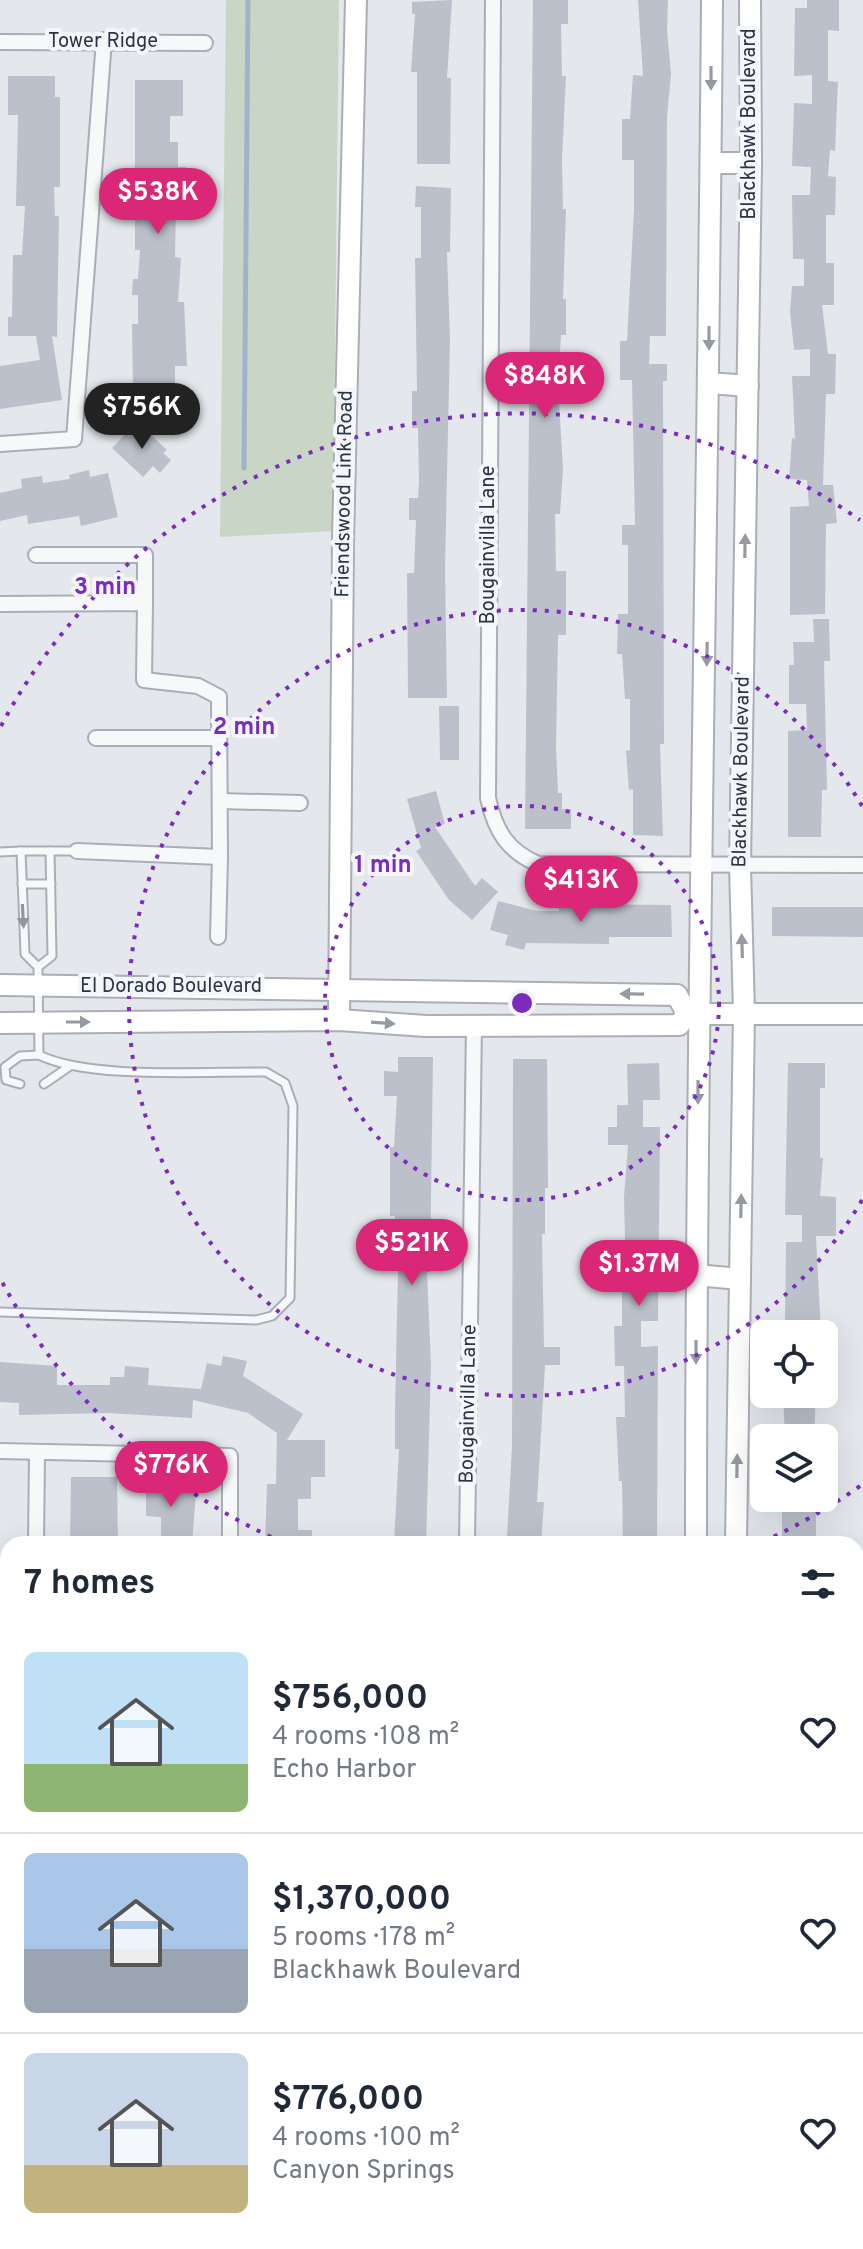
<!DOCTYPE html>
<html lang="en">
<head>
<meta charset="utf-8">
<style>
	:root { --surface:#fff; --page:#f6f6f7; --text:#1f2937; --muted:#747a83; --line:#e0e1e3; --accent:#db2777 }
	body { margin:0; font-family:Overpass,sans-serif; background:var(--page); color:var(--text); height:100vh; display:flex; flex-direction:column; font-size:30px; white-space:nowrap }
	* { box-sizing:border-box; margin:0 }
	p { font-size:26px; color:var(--muted) }
	.icon { flex:none; width:44px; height:44px; fill:none; stroke:currentColor; stroke-width:2; stroke-linecap:round; stroke-linejoin:round }
	.map { position:relative; flex:1; overflow:hidden }
	.side { position:absolute; left:0px; top:1536px; width:864px; height:714px; display:flex; flex-direction:column; background:var(--surface); border-radius:24px 24px 0 0; box-shadow:0 8px 32px #0002 }
	.side>* { flex:none }
	.controls { position:absolute; left:750px; top:1320px; display:grid; gap:16px }
	.controls a { display:grid; place-items:center; width:88px; height:88px; border-radius:12px; background:var(--surface); box-shadow:0 8px 32px #0002; font-size:40px }
	.price { position:absolute; translate:-50% -68px; padding:0 18px; border-radius:28px; background:var(--accent); color:#fff; font-size:26px; line-height:52px; filter:drop-shadow(0 2px 4px #0008) }
	.price::after { content:''; position:absolute; left:50%; top:48px; width:24px; height:18px; margin-left:-12px; background:inherit; clip-path:polygon(0 0,100% 0,50% 100%) }
	.price.on { background:#222; color:#fff }
	ul { padding:0; list-style:none }
	li { display:flex; align-items:center; gap:24px; height:200px; padding:0 24px }
	li+li { border-top:2px solid var(--line) }
	li span { display:grid; place-items:center; flex:none; width:224px; height:160px; border-radius:12px; color:#555 }
	li>.icon { margin-inline-start:auto }
	span .icon { width:96px; height:96px; fill:#fffc; stroke-width:1 }
	li b { font-size:34px }
	h2 { display:flex; justify-content:space-between; align-items:center; height:96px; padding:0 24px; font-size:34px }
	.map>svg:first-child { display:block }
	.green { fill:#c9d6c5 }
	.lines { fill:none; stroke-linecap:round; stroke-linejoin:round }
	.stream { stroke:#9fb4cc; stroke-width:5 }
	.building { fill:#bbc0ca }
	.lane-casing { stroke:#a9aeb7; stroke-width:11 }
	.street-casing { stroke:#a9aeb7; stroke-width:18 }
	.secondary-casing { stroke:#a9aeb7; stroke-width:24 }
	.lane { stroke:#f7f8fa; stroke-width:7 }
	.street { stroke:#f7f8fa; stroke-width:14 }
	.secondary { stroke:#fff; stroke-width:20 }
	.oneway { fill:#959aa2 }
	.oneway2 { fill:#9196a0 }
	.ring { fill:none; stroke:#7b2cbf; stroke-width:4; stroke-dasharray:4 8 }
	.labels { text-anchor:middle; dominant-baseline:central; stroke-width:8; stroke-linejoin:round; paint-order:stroke }
	.street-label { font-size:20px; fill:#2b3445; stroke:#f4f6f9 }
	.centre { fill:#7b2cbf; stroke:#f4f6f9; stroke-width:4 }
	.ring-label { font-size:24px; text-anchor:middle; font-weight:bold; fill:#7b2cbf; stroke:#f4f6f9; stroke-width:8; stroke-linejoin:round; paint-order:stroke }
</style>
</head>
<body>
<div class="map">
<svg width="863" height="2249" viewBox="0 0 863 2249">
	<rect width="100%" height="100%" fill="#e4e7ec"/>
	<polygon class="green" points="226,0 339,0 333,531 220,537"/>
	<g class="lines">
		<polyline class="stream" points="244,468 248,0"/>
	</g>
	<g class="building">
		<polygon points="452,0 447,78 451,78 450,164 417,164 417,72 411,72 415,14 412,14 412,2"/>
		<polygon points="533,0 568,0 568,24 561,24 562,76 566,76 562,159 563,209 566,209 563,299 566,299 566,335 561,335 558,385 563,469 560,514 555,514 556,571 566,571 566,635 558,635 556,748 558,793 562,793 562,809 571,809 571,829 525,829"/>
		<polygon points="638,0 668,0 667,30 671,74 667,116 666,336 650,336 649,364 667,364 667,381 663,381 664,744 660,744 663,836 633,835 633,789 629,790 626,751 630,750 630,699 625,699 622,654 617,654 618,614 628,614 628,545 622,545 622,525 635,525 632,380 620,380 620,341 627,341 634,210 634,160 622,160 622,119 630,119 633,75 643,76"/>
		<polygon points="807,0 839,0 839,31 828,30 828,81 838,82 835,151 830,150 828,176 836,177 835,215 826,215 826,263 834,263 834,305 822,305 828,354 836,354 835,394 826,394 823,485 833,485 837,523 826,524 825,614 790,615 790,507 809,506 807,480 789,479 792,438 795,439 792,376 810,376 810,349 794,350 790,312 792,286 804,286 804,259 793,259 792,195 810,195 811,167 792,166 794,103 812,104 812,75 794,76 795,8 807,8"/>
		<polygon points="8,76 55,76 55,97 60,97 60,187 54,187 55,216 59,216 57,337 52,336 62,400 0,409 0,366 40,360 36,336 8,336 8,317 12,317 13,255 22,255 25,206 16,206 18,115 8,115"/>
		<polygon points="135,80 183,80 183,116 170,116 170,142 178,142 178,167 186,167 185,206 176,206 175,257 181,258 178,302 184,302 187,366 175,366 175,386 133,387 132,324 138,324 138,295 132,295 133,279 138,279 140,250 135,250"/>
		<polygon points="416,186 451,188 450,252 447,252 450,339 445,568 447,698 408,698 407,573 414,573 416,520 409,520 409,498 418,498 419,481 418,428 412,428 412,391 417,391 415,258 421,258 421,207 415,207"/>
		<polygon points="137,422 167,450 163,453 171,460 160,473 153,466 143,477 112,448"/>
		<polygon points="89,470 90,477 108,473 118,517 81,526 79,516 28,524 27,515 0,521 0,493 22,488 21,479 42,476 43,483 70,479 69,475"/>
		<polygon points="813,619 829,619 830,661 824,661 827,790 822,790 821,837 788,837 788,731 807,730 806,704 789,704 789,665 794,665 793,642 814,642"/>
		<polygon points="439,706 459,706 459,760 440,760"/>
		<polygon points="436,791 445,824 435,827 475,886 482,878 498,892 472,920 449,900 416,851 421,848 407,799"/>
		<polygon points="498,901 537,911 559,911 559,904 671,905 672,937 609,937 609,944 526,943 524,950 505,945 508,935 490,930"/>
		<polygon points="772,907 863,907 863,937 772,936"/>
		<polygon points="398,1057 433,1057 430,1272 427,1272 431,1365 426,1544 394,1544 399,1449 395,1449 395,1409 398,1272 396,1260 387,1260 387,1242 395,1242 395,1216 390,1216 390,1147 394,1147 397,1096 384,1096 384,1071 398,1072"/>
		<polygon points="513,1059 547,1059 548,1188 545,1188 545,1234 542,1234 544,1347 560,1347 560,1365 545,1365 537,1502 544,1502 541,1544 510,1544 507,1536 512,1447"/>
		<polygon points="659,1063 660,1100 643,1100 643,1127 660,1127 658,1321 641,1321 641,1347 658,1346 657,1538 656,1544 623,1544 622,1481 619,1481 616,1417 625,1417 624,1366 615,1366 614,1326 622,1326 622,1282 626,1282 624,1197 628,1145 608,1145 608,1127 617,1127 617,1105 628,1105 627,1064"/>
		<polygon points="788,1063 825,1063 825,1088 820,1088 820,1158 823,1158 820,1196 836,1197 836,1236 816,1236 821,1334 802,1334 802,1322 785,1323 786,1242 802,1242 802,1215 785,1215"/>
		<polygon points="223,1356 247,1361 243,1376 303,1414 287,1440 325,1440 325,1477 311,1477 311,1499 298,1499 298,1530 312,1530 312,1544 265,1544 267,1484 276,1484 277,1433 248,1413 193,1400 192,1418 108,1413 19,1415 19,1403 0,1402 0,1362 57,1366 57,1385 110,1385 110,1377 124,1377 125,1366 149,1368 148,1385 201,1389 207,1363 221,1366"/>
		<polygon points="783,1394 816,1394 814,1438 785,1438"/>
		<polygon points="71,1477 117,1477 118,1544 70,1544"/>
		<polygon points="146,1477 183,1477 183,1492 196,1492 192,1544 161,1544 161,1517 146,1516"/>
		<rect x="782" y="1500" width="34" height="39"/>
	</g>
	<g class="lines">
		<defs>
			<g id="lane">
				<polyline points="50,851 76,851"/>
				<polyline points="0,852 21,851"/>
				<polyline points="22,884 51,884"/>
				<polyline points="20,1084 6,1080 5,1067 20,1056 39,1055"/>
				<polyline points="44,1084 70,1066"/>
				<path d="M0 1312 256 1320 272 1316 290 1298 293 1106 285 1083 266 1072C206 1071 90 1080 39 1055L38 967 25 954 21 851H50L52 956 38 967"/>
			</g>
			<g id="street">
				<path d="M493 0 488 798C495 830 507 851 538 864L863 865"/>
				<polyline points="0,42 205,43"/>
				<polyline points="0,444 74,439 104,40"/>
				<polyline points="36,555 145,555 145,603"/>
				<polyline points="0,604 145,603 144,680 198,686 219,697 220,857"/>
				<polyline points="96,738 219,738"/>
				<polyline points="220,801 300,803"/>
				<polyline points="77,851 220,857 218,937"/>
				<polyline points="0,1451 230,1456 230,1544"/>
				<polyline points="36,1544 37,1453"/>
				<polyline points="467,1544 474,1024"/>
				<polyline points="856,1662 863,1663"/>
				<polyline points="856,1979 863,1980"/>
				<polyline points="0,2079 8,2081"/>
				<polyline points="0,2174 8,2153"/>
				<polyline points="837,2242 863,2248"/>
				<polyline points="209,2249 209,2242"/>
				<polyline points="434,2249 434,2242"/>
			</g>
			<g id="secondary">
				<polyline points="711,163 751,163"/>
				<polyline points="709,383 748,386"/>
				<polyline points="0,985 677,995 687,1014 698,1014"/>
				<polyline points="339,1020 343,539 356,0"/>
				<polyline points="0,1023 339,1020 426,1026 679,1025 687,1014 863,1014"/>
				<polyline points="696,1275 740,1279"/>
				<path d="M696 1544C696 1029 708 515 712 0"/>
				<polyline points="736,1544 744,1012 740,866 751,163 750,0"/>
				<polyline points="668,2249 668,2242"/>
				<polyline points="707,2249 707,2242"/>
			</g>
		</defs>
		<use href="#lane" class="lane-casing"/>
		<use href="#street" class="street-casing"/>
		<use href="#secondary" class="secondary-casing"/>
		<use href="#lane" class="lane"/>
		<use href="#street" class="street"/>
		<use href="#secondary" class="secondary"/>
	</g>
	<defs><path id="oneway-solid" d="M-6-.8H1V-3.2L6.5 0L1 3.2V.8H-6Z" transform="scale(2)"/></defs>
	<g class="oneway">
		<use href="#oneway-solid" transform="translate(711 78) rotate(90)"/>
		<use href="#oneway-solid" transform="translate(709 338) rotate(90)"/>
		<use href="#oneway-solid" transform="translate(745 546) rotate(-89)"/>
		<use href="#oneway-solid" transform="translate(707 654) rotate(91)"/>
		<use href="#oneway-solid" transform="translate(742 946) rotate(-92)"/>
		<use href="#oneway-solid" transform="translate(632 994) rotate(-179)"/>
		<use href="#oneway-solid" transform="translate(78 1022)"/>
		<use href="#oneway-solid" transform="translate(383 1023) rotate(4)"/>
		<use href="#oneway-solid" transform="translate(698 1092) rotate(90)"/>
		<use href="#oneway-solid" transform="translate(741 1206) rotate(-89)"/>
		<use href="#oneway-solid" transform="translate(696 1352) rotate(90)"/>
		<use href="#oneway-solid" transform="translate(737 1466) rotate(-89)"/>
	</g>
	<use class="oneway2" href="#oneway-solid" transform="translate(23 916) rotate(87)"/>
	<g class="ring">
		<circle cx="522" cy="1003" r="197"/>
		<path d="M862 1200A393 393 0 1 1 862 806"/>
		<path d="M860 1486A590 590 0 0 1 762 1542M282 1542A590 590 0 0 1 1 1280M1 726A590 590 0 0 1 860 520"/>
	</g>
	<g class="labels">
		<g class="street-label">
			<text x="103" y="42">Tower Ridge</text>
			<text transform="translate(750 124) rotate(-90)">Blackhawk Boulevard</text>
			<text transform="translate(345 494) rotate(-89)">Friendswood Link Road</text>
			<text transform="translate(489 545) rotate(-90)">Bougainvilla Lane</text>
			<text transform="translate(742 772) rotate(-89)">Blackhawk Boulevard</text>
			<text x="171" y="987">El Dorado Boulevard</text>
			<text transform="translate(469 1404) rotate(-89)">Bougainvilla Lane</text>
		</g>
	</g>
	<circle cx="522" cy="1003" r="12" class="centre"/>
	<g class="ring-label">
		<text x="105" y="594">3 min</text>
		<text x="244" y="734">2 min</text>
		<text x="383" y="872">1 min</text>
	</g>
</svg>
<div class="controls">
<a><svg class="icon" aria-label="locate" viewBox="0 0 24 24"><circle cx="12" cy="12" r="6"/><path d="M12 2v4M12 18v4M2 12h4M18 12h4"/></svg></a>
<a><svg class="icon" aria-label="layers" viewBox="0 0 24 24"><path d="M12 4l9 5-9 5-9-5zM3 14l9 5 9-5"/></svg></a>
</div>
<b class="price" style="left:158px;top:236px">$538K</b>
<b class="price" style="left:545px;top:420px">$848K</b>
<b class="price on" style="left:142px;top:451px">$756K</b>
<b class="price" style="left:581px;top:924px">$413K</b>
<b class="price" style="left:412px;top:1287px">$521K</b>
<b class="price" style="left:639px;top:1308px">$1.37M</b>
<b class="price" style="left:171px;top:1509px">$776K</b>
<section class="side">
<h2>7 homes<svg class="icon" aria-label="filters" viewBox="0 0 24 24"><path d="M4 7h16M4 17h16"/><circle cx="9" cy="7" r="2"/><circle cx="15" cy="17" r="2"/></svg></h2>
<ul>
<li><span style="background:linear-gradient(#bfe0f5 70%,#8fb573 0)"><svg class="icon" aria-label="home" viewBox="0 0 24 24"><path d="M3 11l9-7 9 7M6 9v11h12V9"/></svg></span><div><b>$756,000</b><p>4 rooms · 108 m²</p><p>Echo Harbor</p></div><svg class="icon" aria-label="heart" viewBox="0 0 24 24"><path d="M12 20l-8-8c-3-5 5-10 8-4 3-6 11-1 8 4z"/></svg></li>
<li><span style="background:linear-gradient(#a9c7e8 60%,#9aa5b1 0)"><svg class="icon" aria-label="home" viewBox="0 0 24 24"><path d="M3 11l9-7 9 7M6 9v11h12V9"/></svg></span><div><b>$1,370,000</b><p>5 rooms · 178 m²</p><p>Blackhawk Boulevard</p></div><svg class="icon" aria-label="heart" viewBox="0 0 24 24"><path d="M12 20l-8-8c-3-5 5-10 8-4 3-6 11-1 8 4z"/></svg></li>
<li><span style="background:linear-gradient(#c9d6e8 70%,#c2b280 0)"><svg class="icon" aria-label="home" viewBox="0 0 24 24"><path d="M3 11l9-7 9 7M6 9v11h12V9"/></svg></span><div><b>$776,000</b><p>4 rooms · 100 m²</p><p>Canyon Springs</p></div><svg class="icon" aria-label="heart" viewBox="0 0 24 24"><path d="M12 20l-8-8c-3-5 5-10 8-4 3-6 11-1 8 4z"/></svg></li>
</ul>
</section>
</div>
</body>
</html>
